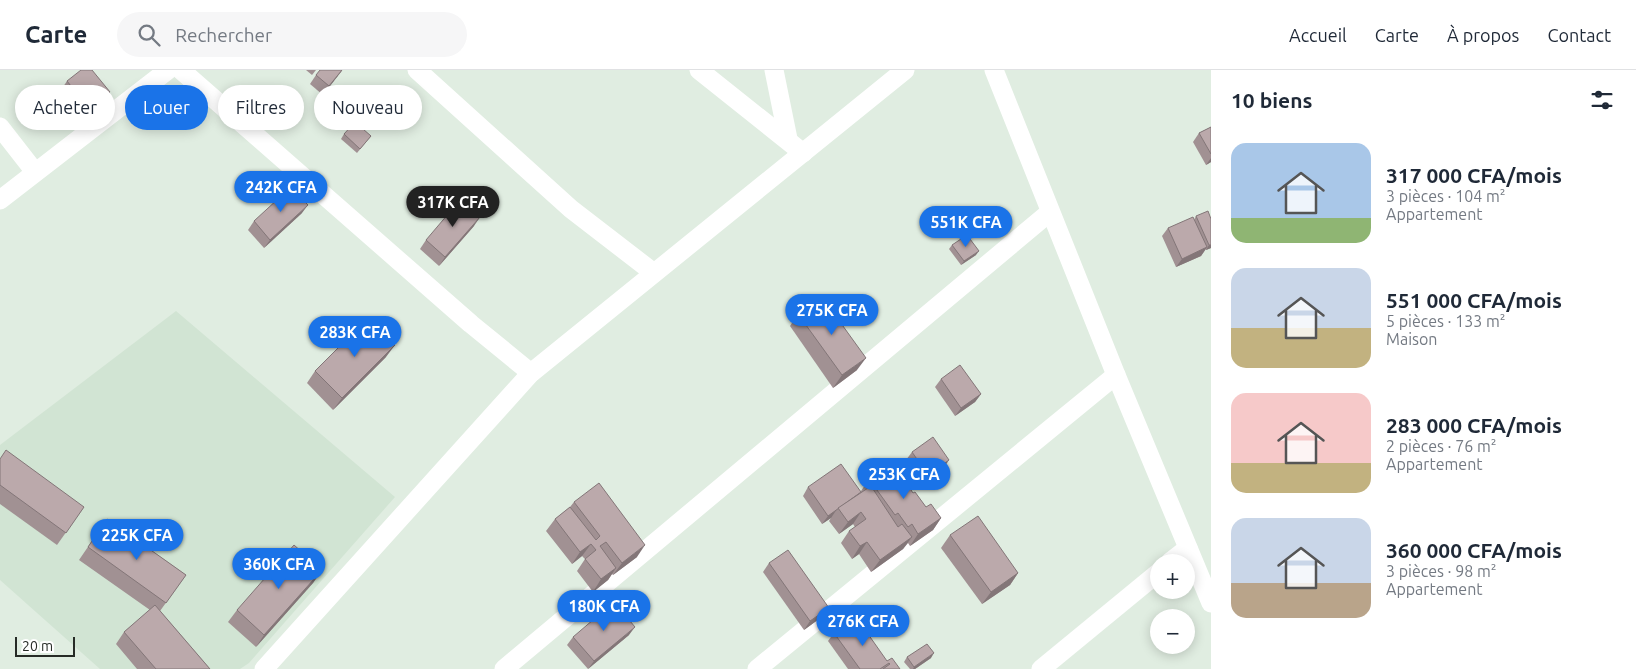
<!DOCTYPE html>
<html lang="fr">
<head>
<meta charset="utf-8">
<style>
	:root { --surface:#fff; --page:#f6f6f7; --text:#1f2937; --muted:#747a83; --line:#e0e1e3; --accent:#1a73e8 }
	body { margin:0; font-family:Ubuntu,sans-serif; background:var(--page); color:var(--text); height:100vh; display:flex; flex-direction:column; font-size:19px; white-space:nowrap }
	* { box-sizing:border-box; margin:0 }
	p { font-size:16px; color:var(--muted) }
	.icon { flex:none; width:28px; height:28px; fill:none; stroke:currentColor; stroke-width:2; stroke-linecap:round; stroke-linejoin:round }
	.map { position:relative; flex:1; overflow:hidden }
	.panel { display:flex; flex-direction:column; background:var(--surface); width:425px }
	.panel>* { flex:none }
	.banner { position:absolute; left:15px; top:15px; width:475px; height:45px; display:flex; gap:10px }
	.fabs { position:absolute; left:1150px; top:484px; display:grid; gap:10px }
	.fabs a { display:grid; place-items:center; width:45px; height:45px; border-radius:50%; background:var(--surface); box-shadow:0 2px 12px #0003; font-size:25px }
	.scale { position:absolute; left:15px; bottom:12px; width:60px; box-sizing:border-box; padding-left:5px; border:2px solid #262b26; border-top:0; font-size:14px; line-height:18px; white-space:nowrap; color:#262b26; -webkit-text-stroke:4px #fff; paint-order:stroke }
	.price { position:absolute; translate:-50% -42px; padding:0 11px; border-radius:18px; background:var(--accent); color:#fff; font-size:16px; line-height:32px; filter:drop-shadow(0 1px 2px #0008) }
	.price::after { content:''; position:absolute; left:50%; top:30px; width:15px; height:11px; margin-left:-8px; background:inherit; clip-path:polygon(0 0,100% 0,50% 100%) }
	.price.active { background:#222; color:#fff }
	ul { padding:0; list-style:none }
	li { display:flex; align-items:center; gap:15px; height:125px; padding:0 20px }
	li span { display:grid; place-items:center; flex:none; width:140px; height:100px; border-radius:15px; color:#555 }
	li>.icon { margin-inline-start:auto }
	span .icon { width:60px; height:60px; fill:#fffc; stroke-width:1 }
	li b { font-size:21px }
	h2 { display:flex; justify-content:space-between; align-items:center; height:60px; padding:0 20px; font-size:21px }
	.tag { padding:0 18px; border-radius:22px; background:var(--surface); box-shadow:0 2px 12px #0003; font-size:18px; line-height:45px }
	.tag.active { background:var(--accent); color:#fff }
	header { display:flex; align-items:center; gap:30px; box-sizing:border-box; height:70px; padding:0 25px; background:var(--surface); border-bottom:1px solid var(--line) }
	header strong { font-size:24px }
	nav { display:flex; gap:28px; margin-inline-start:auto; font-size:18px }
	.search { width:350px; height:45px; background:var(--page); display:flex; align-items:center; gap:12px; box-sizing:border-box; padding:0 18px; border-radius:28px; color:var(--muted); font-size:19px }
	main { display:flex; flex:1; min-height:0 }
	.map>svg:first-child { display:block }
	.built { fill:#d1e4d3 }
	.lines { fill:none; stroke-linecap:round; stroke-linejoin:round }
	.street { stroke:#fff; stroke-width:19 }
	.wall { fill:#a19193 }
	.shaded-wall { fill:#837678 }
	.building { fill:#bba9ab; stroke:#837678 }
</style>
</head>
<body>
<header>
<strong>Carte</strong>
<div class="search"><svg class="icon" aria-label="search" viewBox="0 0 24 24"><circle cx="10" cy="10" r="6"/><path d="M15 15l6 6"/></svg>Rechercher</div>
<nav><a>Accueil</a><a>Carte</a><a>À propos</a><a>Contact</a></nav>
</header>
<main>
<div class="map">
<svg width="1211" height="599" viewBox="0 0 1211 599">
	<rect width="100%" height="100%" fill="#e0ede1"/>
	<polygon class="built" points="176,241 395,427 249,593 240,599 100,599 0,510 0,375"/>
	<g class="lines">
		<g class="street">
			<polyline points="181,0 471,254 531,303"/>
			<polyline points="417,0 571,139 654,203"/>
			<polyline points="699,0 803,83"/>
			<polyline points="774,0 788,69"/>
			<polyline points="994,0 1116,305 1211,533"/>
			<polyline points="0,57 35,102"/>
			<polyline points="0,130 168,0"/>
			<polyline points="1170,492 1188,478"/>
			<polyline points="264,599 531,303 905,0"/>
			<polyline points="504,599 1050,142"/>
			<polyline points="757,599 1116,305"/>
			<polyline points="1041,599 1159,502"/>
		</g>
	</g>
	<g class="wall">
		<polygon points="306,0 316,0 312,5"/>
		<polygon points="342,0 323,25 310,14 316,5"/>
		<polygon points="67,11 104,30 83,47 61,20"/>
		<polygon points="1211,57 1211,92 1206,95 1193,72 1199,63"/>
		<polygon points="344,64 371,66 357,83 341,69"/>
		<polygon points="302,143 264,178 248,160 254,151"/>
		<polygon points="1196,146 1211,149 1211,178 1206,180 1206,179 1201,186 1176,197 1162,166 1168,158 1194,150"/>
		<polygon points="474,156 439,196 420,179 426,170"/>
		<polygon points="952,175 976,185 961,195 949,179"/>
		<polygon points="798,244 857,300 833,318 790,256"/>
		<polygon points="386,287 333,340 307,313 315,301"/>
		<polygon points="941,309 981,324 975,332 955,346 935,317"/>
		<polygon points="912,382 943,399 922,414 906,390"/>
		<polygon points="0,389 84,437 57,475 0,434"/>
		<polygon points="869,409 893,409 913,423 926,437 941,448 933,460 910,476 908,473 903,479 871,502 859,484 852,489 841,473 849,461 855,457 853,454 839,464 829,451 831,448 822,454 803,426 808,417 861,422 861,421"/>
		<polygon points="574,432 637,487 613,505 612,504 608,510 593,522 577,501 585,489 582,486 572,494 546,461 555,449 570,437"/>
		<polygon points="107,449 186,505 160,541 210,599 137,599 116,574 124,562 150,540 79,490"/>
		<polygon points="950,465 1018,503 1010,515 982,534 941,478"/>
		<polygon points="769,493 829,538 823,546 804,560 763,502"/>
		<polygon points="322,500 313,513 256,577 228,552 237,540"/>
		<polygon points="834,563 887,591 900,599 848,599 828,571"/>
		<polygon points="629,565 588,599 567,575 573,567"/>
		<polygon points="907,587 931,588 915,599 910,599 904,592"/>
	</g>
	<g class="shaded-wall">
		<polygon points="342,0 341,2 323,25 329,16"/>
		<polygon points="110,22 104,30 83,47 89,39"/>
		<polygon points="1211,88 1211,92 1206,95"/>
		<polygon points="308,135 302,143 264,178 270,170"/>
		<polygon points="480,147 474,156 439,196 445,187"/>
		<polygon points="1209,175 1211,175 1211,178 1206,180"/>
		<polygon points="1207,177 1201,186 1176,197 1182,189"/>
		<polygon points="979,181 976,185 961,195 964,191"/>
		<polygon points="395,275 386,287 333,340 342,328"/>
		<polygon points="866,288 857,300 833,318 842,305"/>
		<polygon points="981,324 975,332 955,346 961,338"/>
		<polygon points="949,390 943,399 922,414 928,405"/>
		<polygon points="837,439 831,448 822,454 828,446"/>
		<polygon points="861,442 853,454 839,464 848,452"/>
		<polygon points="941,448 933,460 910,476 918,464"/>
		<polygon points="912,467 903,479 871,502 880,490"/>
		<polygon points="867,472 859,484 852,489 860,476"/>
		<polygon points="591,474 582,486 572,494 580,482"/>
		<polygon points="645,475 637,487 613,505 622,493"/>
		<polygon points="616,498 608,510 593,522 601,509"/>
		<polygon points="322,500 313,513 256,577 264,565"/>
		<polygon points="1018,503 1010,515 982,534 991,522"/>
		<polygon points="829,538 823,546 804,560 810,551"/>
		<polygon points="635,557 629,565 588,599 594,591"/>
		<polygon points="934,583 931,588 915,599 913,599 914,597"/>
	</g>
	<g class="building">
		<polygon points="81,0 92,0 110,22 89,39 67,11"/>
		<polygon points="320,0 342,0 329,16 316,5"/>
		<polygon points="355,52 371,66 360,79 344,64"/>
		<polygon points="1211,57 1211,84 1199,63"/>
		<polygon points="291,117 308,135 270,170 254,151"/>
		<polygon points="460,130 480,147 445,187 426,170"/>
		<polygon points="1208,141 1211,149 1211,175 1209,175 1196,146"/>
		<polygon points="1193,147 1207,177 1182,189 1168,158"/>
		<polygon points="967,165 979,181 964,191 952,175"/>
		<polygon points="822,227 866,288 842,305 798,244"/>
		<polygon points="368,248 395,275 342,328 315,301"/>
		<polygon points="960,295 981,324 961,338 941,309"/>
		<polygon points="933,367 949,390 928,405 912,382"/>
		<polygon points="6,380 84,437 66,463 0,415 0,389"/>
		<polygon points="841,394 861,422 828,446 808,417"/>
		<polygon points="891,394 897,403 892,407 894,410 901,405 913,423 915,422 926,437 931,434 941,448 918,464 912,454 908,457 898,443 895,445 869,409"/>
		<polygon points="599,413 645,475 622,493 606,472 600,476 616,498 601,509 585,489 596,480 591,474 580,482 555,449 570,437 596,470 600,466 574,432"/>
		<polygon points="871,416 898,457 902,454 912,467 880,490 867,472 860,476 849,461 866,449 861,442 848,452 838,438"/>
		<polygon points="978,446 1018,503 991,522 950,465"/>
		<polygon points="107,449 186,505 166,533 88,477"/>
		<polygon points="294,475 322,500 264,565 237,540"/>
		<polygon points="788,480 829,538 810,551 769,493"/>
		<polygon points="614,532 635,557 594,591 573,567"/>
		<polygon points="155,535 210,599 156,599 124,562"/>
		<polygon points="856,547 887,591 892,588 900,599 883,599 890,594 889,593 880,599 860,599 834,563"/>
		<polygon points="927,574 934,583 914,597 907,587"/>
	</g>
</svg>
<div class="fabs">
<a>+</a>
<a>−</a>
</div>
<div class="scale">20 m</div>
<b class="price" style="left:281px;top:143px">242K CFA</b>
<b class="price active" style="left:453px;top:158px">317K CFA</b>
<b class="price" style="left:966px;top:178px">551K CFA</b>
<b class="price" style="left:832px;top:266px">275K CFA</b>
<b class="price" style="left:355px;top:288px">283K CFA</b>
<b class="price" style="left:904px;top:430px">253K CFA</b>
<b class="price" style="left:137px;top:491px">225K CFA</b>
<b class="price" style="left:279px;top:520px">360K CFA</b>
<b class="price" style="left:604px;top:562px">180K CFA</b>
<b class="price" style="left:863px;top:577px">276K CFA</b>
<div class="banner">
<a class="tag">Acheter</a>
<a class="tag active">Louer</a>
<a class="tag">Filtres</a>
<a class="tag">Nouveau</a>
</div>
</div>
<section class="panel">
<h2>10 biens<svg class="icon" aria-label="filters" viewBox="0 0 24 24"><path d="M4 7h16M4 17h16"/><circle cx="9" cy="7" r="2"/><circle cx="15" cy="17" r="2"/></svg></h2>
<ul>
<li><span style="background:linear-gradient(#a9c7e8 75%,#8fb573 0)"><svg class="icon" aria-label="home" viewBox="0 0 24 24"><path d="M3 11l9-7 9 7M6 9v11h12V9"/></svg></span><div><b>317 000 CFA/mois</b><p>3 pièces · 104 m²</p><p>Appartement</p></div></li>
<li><span style="background:linear-gradient(#c9d6e8 60%,#c2b280 0)"><svg class="icon" aria-label="home" viewBox="0 0 24 24"><path d="M3 11l9-7 9 7M6 9v11h12V9"/></svg></span><div><b>551 000 CFA/mois</b><p>5 pièces · 133 m²</p><p>Maison</p></div></li>
<li><span style="background:linear-gradient(#f6c9c9 70%,#c2b280 0)"><svg class="icon" aria-label="home" viewBox="0 0 24 24"><path d="M3 11l9-7 9 7M6 9v11h12V9"/></svg></span><div><b>283 000 CFA/mois</b><p>2 pièces · 76 m²</p><p>Appartement</p></div></li>
<li><span style="background:linear-gradient(#c9d6e8 65%,#b9a48a 0)"><svg class="icon" aria-label="home" viewBox="0 0 24 24"><path d="M3 11l9-7 9 7M6 9v11h12V9"/></svg></span><div><b>360 000 CFA/mois</b><p>3 pièces · 98 m²</p><p>Appartement</p></div></li>
</ul>
</section>
</main>
</body>
</html>
